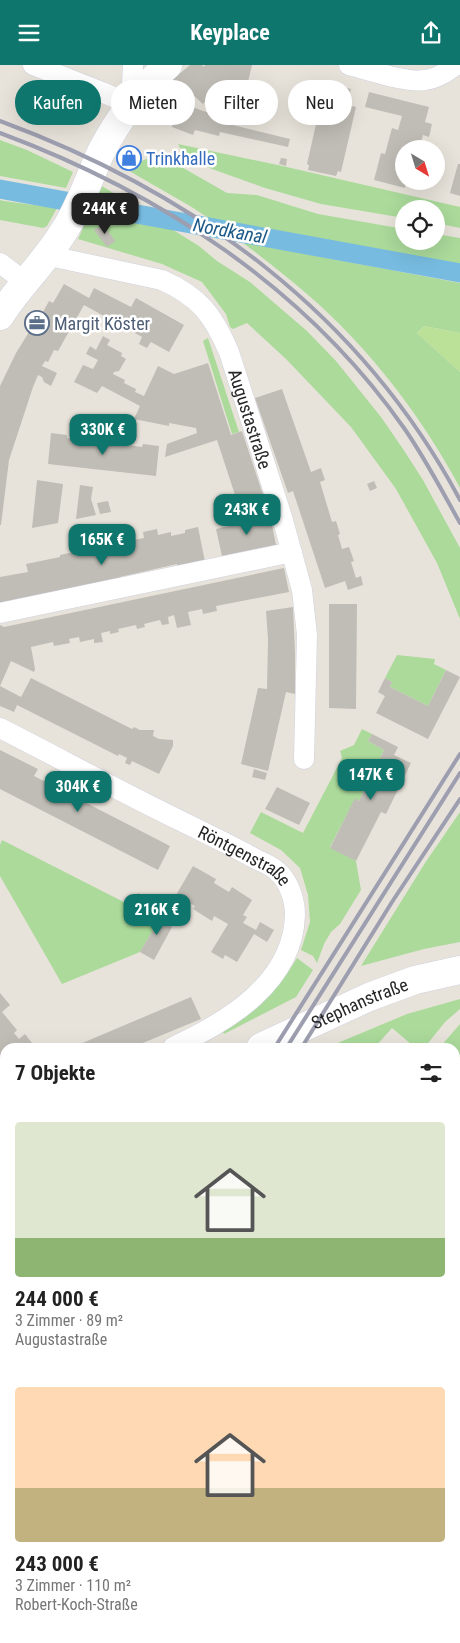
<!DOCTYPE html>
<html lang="de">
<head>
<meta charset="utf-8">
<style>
	:root { --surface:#fff; --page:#f2f2f2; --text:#222; --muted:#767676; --accent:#0f766e }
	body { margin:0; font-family:"Roboto Condensed",sans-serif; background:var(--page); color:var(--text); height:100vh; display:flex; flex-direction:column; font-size:19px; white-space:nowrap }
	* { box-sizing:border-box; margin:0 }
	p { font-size:16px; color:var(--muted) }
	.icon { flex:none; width:28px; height:28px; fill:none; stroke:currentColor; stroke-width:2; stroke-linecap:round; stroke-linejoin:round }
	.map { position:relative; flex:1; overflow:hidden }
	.drawer { position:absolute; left:0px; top:978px; width:460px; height:601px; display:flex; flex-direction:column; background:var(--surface); border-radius:15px 15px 0 0; box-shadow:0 5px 20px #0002 }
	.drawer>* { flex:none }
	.banner { position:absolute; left:15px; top:15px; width:430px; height:45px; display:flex; gap:10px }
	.needle { width:32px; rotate:142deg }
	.controls { position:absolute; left:395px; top:75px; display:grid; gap:10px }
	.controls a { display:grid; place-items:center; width:50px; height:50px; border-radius:50%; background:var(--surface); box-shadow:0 5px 20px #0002; font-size:25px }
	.price { position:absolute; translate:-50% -42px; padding:0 11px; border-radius:10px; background:var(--accent); color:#fff; font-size:16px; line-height:32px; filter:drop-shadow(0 1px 2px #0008) }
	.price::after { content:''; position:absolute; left:50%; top:30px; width:15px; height:11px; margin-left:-8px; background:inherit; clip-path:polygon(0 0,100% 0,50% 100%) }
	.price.selected { background:#222; color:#fff }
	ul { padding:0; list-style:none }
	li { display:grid; align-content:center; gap:10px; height:265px; padding:0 15px }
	li span { display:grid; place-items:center; height:155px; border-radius:5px; color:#555 }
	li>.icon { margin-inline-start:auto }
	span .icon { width:90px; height:90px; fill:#fffc; stroke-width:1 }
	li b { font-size:21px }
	h2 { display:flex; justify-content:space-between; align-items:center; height:60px; padding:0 15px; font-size:21px }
	.tag { padding:0 18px; border-radius:22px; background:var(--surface); box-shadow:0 5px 20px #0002; font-size:18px; line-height:45px }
	.tag.selected { background:var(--accent); color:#fff }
	header { display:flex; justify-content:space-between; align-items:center; height:65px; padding:0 15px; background:var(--accent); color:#fff; font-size:22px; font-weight:700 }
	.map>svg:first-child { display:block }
	.green { fill:#abda9b }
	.pitch { fill:#bbe098 }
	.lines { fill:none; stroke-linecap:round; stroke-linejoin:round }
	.canal { stroke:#77bbe0; stroke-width:19 }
	.building { fill:#c0bdb6 }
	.street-casing { stroke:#cfd1df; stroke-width:21 }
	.secondary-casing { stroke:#cfd1df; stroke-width:29 }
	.street { stroke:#fff; stroke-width:20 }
	.secondary { stroke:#fff; stroke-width:28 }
	.rail { stroke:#9d9eaf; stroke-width:4 }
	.labels { text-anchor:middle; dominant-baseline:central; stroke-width:5; stroke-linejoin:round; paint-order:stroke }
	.shop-label { font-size:18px; fill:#366cbe; stroke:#fff; text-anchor:start }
	.service-label { font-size:18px; fill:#4e5e75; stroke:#fff; text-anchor:start }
	.street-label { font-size:18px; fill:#272727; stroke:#fff }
	.water-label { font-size:19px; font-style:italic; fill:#1b5887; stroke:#fff }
</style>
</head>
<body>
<header><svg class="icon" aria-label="menu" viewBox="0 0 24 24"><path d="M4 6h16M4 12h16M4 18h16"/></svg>Keyplace<svg class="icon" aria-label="share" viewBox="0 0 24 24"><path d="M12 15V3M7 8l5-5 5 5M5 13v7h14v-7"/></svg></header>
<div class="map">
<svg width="460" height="1578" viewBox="0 0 460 1578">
	<rect width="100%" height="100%" fill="#e8e3da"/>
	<g class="green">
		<polygon points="0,75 27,85 73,107 66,123 0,111"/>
		<polygon points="178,79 278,100 460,142 460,163 436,158 436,144 404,144 404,153 321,139 265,123 212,104 184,90"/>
		<polygon points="154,91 171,96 227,128 257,130 318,149 404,164 404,176 436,176 436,169 460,173 460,199 210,154 190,141 124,103"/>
		<polygon points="102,121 199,181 217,196 250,217 307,266 336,296 381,352 403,384 423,415 460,483 460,554 437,498 396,424 351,362 286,294 247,258 233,264 230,262 226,249 202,217 162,199 78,174"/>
		<polygon points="0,135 4,136 57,143 47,161 43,163 0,155"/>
		<path d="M242 177 460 218V268L424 261 417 268 460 307V423C423 353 368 281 307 229 286 211 264 194 242 177Z"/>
		<polygon points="208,273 239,367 232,369 203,276"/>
		<polygon points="397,590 435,594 434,599 446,605 428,641 390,622 392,617 385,613"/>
		<polygon points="362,664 372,669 368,676 384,685 359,736 355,734 330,782 356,796 361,825 340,859 331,867 324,879 317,898 313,891 301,885 310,857 308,830 300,803 281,785 250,768 261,747 303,768 342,693 340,686 354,680"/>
		<polygon points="460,747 460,877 424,884 361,901 425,798"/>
		<polygon points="2,775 159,855 140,887 62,919 0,811 0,780"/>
		<path d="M297 893 313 905 296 932 224 969 223 967C257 943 275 930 297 893Z"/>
		<polygon points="460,934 460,944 445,957 425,982 409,982 411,979 392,963 375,982 328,982 407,949"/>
		<polygon points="460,959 460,1133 455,1142 455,982 440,982"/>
		<polygon points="460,1219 460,1276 455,1286 455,1229"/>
		<polygon points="5,1366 5,1432 0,1442 0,1374"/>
		<polygon points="5,1466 5,1531 0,1545 0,1476"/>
		<polygon points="66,1574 218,1574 216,1578 61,1578"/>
	</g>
	<polygon class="pitch" points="424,261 460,268 460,307 417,268"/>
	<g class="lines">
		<polyline class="canal" points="0,124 460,208"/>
	</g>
	<g class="building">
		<polygon points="190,0 202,0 204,2 205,0 252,0 247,21 246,21 247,31 243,53 226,50 207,34 203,39 190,27 184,33 182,38 203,46 226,52 225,58 290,74 288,82 220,67 219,71 195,65 193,70 172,62 173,58 151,50 161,24"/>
		<polygon points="313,15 351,24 347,40 356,42 341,107 338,106 336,111 308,105 309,100 307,99 322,33 309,30"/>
		<polygon points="369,27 429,42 425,57 432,59 429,72 423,70 419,84 404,84 404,116 406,116 405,123 374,115 381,88 385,89 392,63 398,65 402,51 365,42"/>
		<polygon points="133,82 138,96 124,100 120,86"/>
		<polygon points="281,93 287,94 286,101 279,99"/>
		<polygon points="458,99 460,99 460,131 450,128"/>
		<polygon points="103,159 115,176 107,182 94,165"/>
		<polygon points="64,219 89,233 94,223 131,242 136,233 184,260 169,287 151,277 147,283 139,279 142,272 84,240 58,286 54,285 48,297 45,296 42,301 57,308 51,321 44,317 42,312 38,310 33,322 9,395 1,460 0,460 0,321 16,288 42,246 43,247 49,236 53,238"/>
		<polygon points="103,271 110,275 107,280 122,288 121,291 126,294 119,306 114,307 113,309 125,315 124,318 136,324 135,327 144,331 158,301 174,309 208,298 231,370 242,366 266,439 244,446 240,432 236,433 217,375 165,392 167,379 197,368 196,363 169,358 169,361 134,354 140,341 102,321 97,328 74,317 83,300 93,304 98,295 86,289 90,281 96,285"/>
		<polygon points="282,324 311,407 321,403 325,415 320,417 332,457 336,456 340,469 338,470 342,484 349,482 354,496 351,497 356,513 361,511 363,520 348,525 345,516 325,523 293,426 288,428 255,333"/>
		<polygon points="51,368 67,370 67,373 97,376 142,382 143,379 159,381 156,411 48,399"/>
		<polygon points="37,415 63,419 58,458 32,463"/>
		<polygon points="374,416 377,423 370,426 367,419"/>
		<polygon points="80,420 93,422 91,434 96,450 76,454"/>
		<polygon points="108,436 111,447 100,449 97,438"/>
		<polygon points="270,450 276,480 222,491 216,464 246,457 246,455"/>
		<polygon points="198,462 205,497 178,503 177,499 120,512 120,513 0,543 0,512 28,507 26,499 60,492 60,490 74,487 75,491 103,485 102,481 144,473 143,467 157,464 158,470 171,467 171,471 185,468 185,465"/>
		<polygon points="284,503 289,527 216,541 217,546 203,549 202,544 188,547 191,560 177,563 174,550 168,552 169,559 162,560 160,555 144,559 145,562 137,564 136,560 118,564 119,567 110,569 110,566 101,568 103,577 94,578 94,574 80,577 79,572 69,574 70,578 54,581 53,577 31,582 35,604 34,607 11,596 0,621 0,560 4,562"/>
		<polygon points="329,539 357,539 356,644 329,643"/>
		<polygon points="293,542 295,588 295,629 286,627 268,706 241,699 258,623 267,624 268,574 266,546"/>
		<polygon points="446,605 460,612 428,674 376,648 385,631 378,627 385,613 392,617 390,622 428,641"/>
		<polygon points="31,613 132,664 134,662 140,665 154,665 153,671 159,674 173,675 173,681 159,709 132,696 130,700 125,698 127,693 119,689 118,691 17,640 14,647 0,641 0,621 21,632"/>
		<polygon points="372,669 398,682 394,690 411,698 386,749 381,747 356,796 330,783 355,733 359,736 384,685 368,676"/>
		<polygon points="0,685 38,704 34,711 170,781 158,805 0,724"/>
		<polygon points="254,704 267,708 265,715 252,712"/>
		<polygon points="277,722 310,738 299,760 265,744"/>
		<polygon points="193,801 216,814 214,818 229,827 232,822 252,835 243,850 247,852 243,858 256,865 260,857 274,865 267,877 254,869 237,897 225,890 223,894 211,887 228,859 214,851 212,856 193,844 195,841 176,830"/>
		<polygon points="138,828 151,835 145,846 132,839"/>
		<polygon points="155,844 169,852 165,859 172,862 154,895 140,887 159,855 152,851"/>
		<polygon points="0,928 10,940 2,947 17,965 14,968 19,974 25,969 35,982 5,982 5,1002 0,996"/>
		<polygon points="191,932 201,954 133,982 73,982"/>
		<polygon points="0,1151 5,1157 5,1206 0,1200"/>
		<polygon points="0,1272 5,1274 5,1352 0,1349"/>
		<polygon points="460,1368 460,1389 455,1387 455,1381"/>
		<polygon points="460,1421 460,1445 455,1447 455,1431"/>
		<polygon points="414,1574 439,1574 440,1578 415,1578"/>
	</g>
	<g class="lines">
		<defs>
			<g id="street">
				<polyline points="33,0 102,27 131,40 133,0"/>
				<path d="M349 0C369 5 406 18 425 15 436 14 447 7 456 0"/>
				<path id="s1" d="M49 188 59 193 162 215C200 232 213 250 229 287L282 452 302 525 307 570 304 694"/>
				<polyline points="0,198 25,217"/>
				<polyline points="0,548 292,487"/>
				<path id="s2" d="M0 663C61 694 121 727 183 757 207 769 231 780 254 793 261 797 271 800 277 806 289 816 295 835 295 850 293 918 227 957 173 982"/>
				<polyline points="0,1042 5,1041"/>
				<polyline points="402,1574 403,1578"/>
			</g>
			<g id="secondary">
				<path d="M0 251C19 221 46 196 64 166 80 142 89 113 101 87 118 54 140 25 168 0"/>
				<path id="s3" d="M261 982 369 932 415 915 460 905"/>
				<polyline points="0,1076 5,1075"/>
			</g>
		</defs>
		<use href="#street" class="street-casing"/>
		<use href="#secondary" class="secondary-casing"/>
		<use href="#street" class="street"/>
		<use href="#secondary" class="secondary"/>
		<g class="rail">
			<path d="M0 56C195 128 361 249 460 435"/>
			<path d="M0 68C159 127 306 223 404 363 425 393 442 426 460 458"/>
			<polyline points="275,982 460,689"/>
			<polyline points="287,982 460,708"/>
			<polyline points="302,982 392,837 460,734"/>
			<polyline points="455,1158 460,1148"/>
			<polyline points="455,1183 460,1171"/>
			<polyline points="455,1207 460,1196"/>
			<polyline points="0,1461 5,1451"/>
			<polyline points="0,1570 5,1554"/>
			<polyline points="9,1578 11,1574"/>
			<polyline points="34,1578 38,1574"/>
			<polyline points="49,1578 54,1574"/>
			<polyline points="253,1578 255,1574"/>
			<polyline points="265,1578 267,1574"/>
		</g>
	</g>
	<defs>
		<symbol id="shop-ring" viewBox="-11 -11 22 22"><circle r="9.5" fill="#fff" stroke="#3f7fe0" stroke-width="1.5"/><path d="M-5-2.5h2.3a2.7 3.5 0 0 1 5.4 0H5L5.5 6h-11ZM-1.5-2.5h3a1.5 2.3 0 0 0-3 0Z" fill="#3f7fe0"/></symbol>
		<symbol id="office-ring" viewBox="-11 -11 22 22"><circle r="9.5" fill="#fff" stroke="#5c6f8a" stroke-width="1.5"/><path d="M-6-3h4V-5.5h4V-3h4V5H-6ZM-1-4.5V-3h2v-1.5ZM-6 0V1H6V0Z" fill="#5c6f8a"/></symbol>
	</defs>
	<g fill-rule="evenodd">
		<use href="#shop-ring" x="115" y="79" width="28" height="28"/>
		<use href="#office-ring" x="23" y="244" width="28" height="28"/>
	</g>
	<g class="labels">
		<g class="shop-label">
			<text x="146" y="93">Trinkhalle</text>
		</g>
		<g class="service-label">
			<text x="54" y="258">Margit Köster</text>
		</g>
		<g class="street-label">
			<text stroke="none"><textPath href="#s1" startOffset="288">Augustastraße</textPath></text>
			<text stroke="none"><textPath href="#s2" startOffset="276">Röntgenstraße</textPath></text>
			<text stroke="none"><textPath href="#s3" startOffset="108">Stephanstraße</textPath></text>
		</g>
		<g class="water-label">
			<text transform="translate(230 166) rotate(10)">Nordkanal</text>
		</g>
	</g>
</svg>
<div class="controls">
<a><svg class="needle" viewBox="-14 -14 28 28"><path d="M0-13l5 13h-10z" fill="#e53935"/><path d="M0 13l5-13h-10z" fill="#767676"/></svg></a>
<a><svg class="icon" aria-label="locate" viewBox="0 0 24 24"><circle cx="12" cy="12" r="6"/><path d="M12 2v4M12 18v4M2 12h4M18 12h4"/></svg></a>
</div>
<b class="price selected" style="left:105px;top:170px">244K €</b>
<b class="price" style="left:103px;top:391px">330K €</b>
<b class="price" style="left:247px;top:471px">243K €</b>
<b class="price" style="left:102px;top:501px">165K €</b>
<b class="price" style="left:371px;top:736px">147K €</b>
<b class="price" style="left:78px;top:748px">304K €</b>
<b class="price" style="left:157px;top:871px">216K €</b>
<div class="banner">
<a class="tag selected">Kaufen</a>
<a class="tag">Mieten</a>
<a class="tag">Filter</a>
<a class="tag">Neu</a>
</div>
<section class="drawer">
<h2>7 Objekte<svg class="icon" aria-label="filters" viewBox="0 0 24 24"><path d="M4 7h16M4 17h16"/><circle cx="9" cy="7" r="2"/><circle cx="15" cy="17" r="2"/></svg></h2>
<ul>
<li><span style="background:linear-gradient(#dfe7d0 75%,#8fb573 0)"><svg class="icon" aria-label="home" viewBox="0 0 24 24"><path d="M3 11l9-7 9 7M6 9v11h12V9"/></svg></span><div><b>244 000 €</b><p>3 Zimmer · 89 m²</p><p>Augustastraße</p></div></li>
<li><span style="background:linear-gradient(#ffd9b3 65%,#c2b280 0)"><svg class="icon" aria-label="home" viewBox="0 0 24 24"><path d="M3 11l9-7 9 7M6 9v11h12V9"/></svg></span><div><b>243 000 €</b><p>3 Zimmer · 110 m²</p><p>Robert-Koch-Straße</p></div></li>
</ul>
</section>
</div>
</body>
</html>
